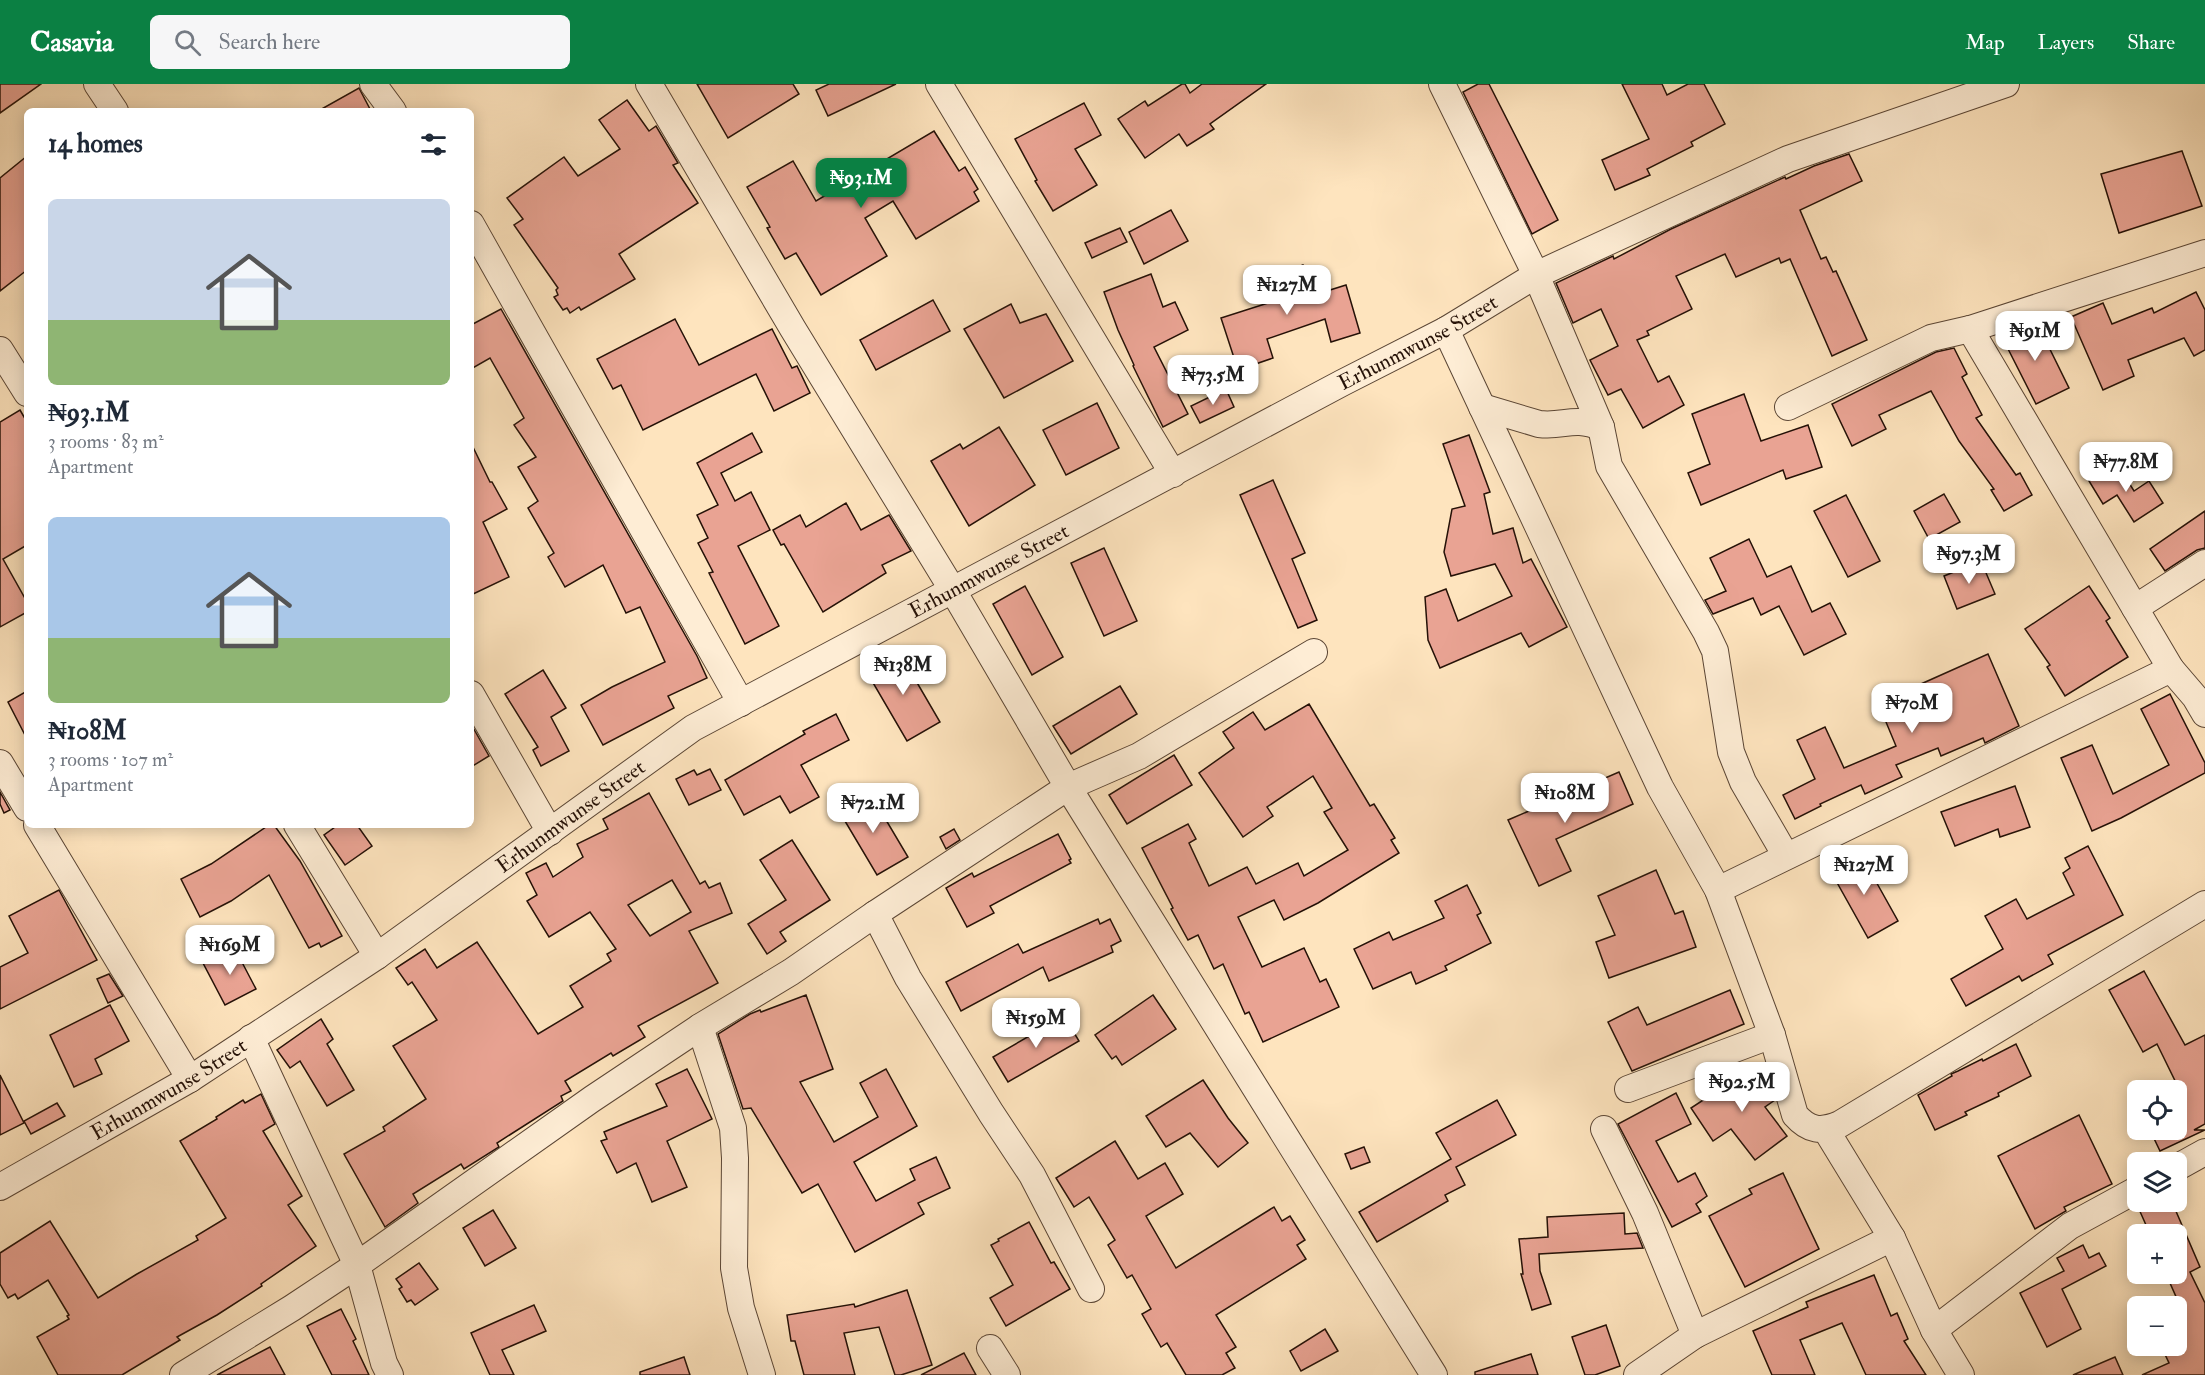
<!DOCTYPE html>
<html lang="en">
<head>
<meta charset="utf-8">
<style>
	:root { --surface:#fff; --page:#f6f6f7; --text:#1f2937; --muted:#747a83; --accent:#0b8043 }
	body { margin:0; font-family:"IM FELL Double Pica",serif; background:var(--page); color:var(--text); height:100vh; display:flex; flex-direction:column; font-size:22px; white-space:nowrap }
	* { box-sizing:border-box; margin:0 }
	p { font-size:20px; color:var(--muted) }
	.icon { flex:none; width:33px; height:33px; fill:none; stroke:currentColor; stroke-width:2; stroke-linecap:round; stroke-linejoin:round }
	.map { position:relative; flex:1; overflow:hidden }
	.side { position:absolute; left:24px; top:24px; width:450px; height:720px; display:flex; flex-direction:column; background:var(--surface); border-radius:9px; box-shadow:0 3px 15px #0003 }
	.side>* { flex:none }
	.buttons { position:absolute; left:2127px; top:996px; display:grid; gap:12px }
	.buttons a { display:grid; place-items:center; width:60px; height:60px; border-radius:9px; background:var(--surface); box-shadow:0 3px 15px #0003; font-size:30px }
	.price { position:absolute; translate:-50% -51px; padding:0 14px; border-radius:12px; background:#fff; color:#222; font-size:20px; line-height:39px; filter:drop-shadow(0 2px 3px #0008) }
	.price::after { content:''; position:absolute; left:50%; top:36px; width:18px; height:14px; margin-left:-9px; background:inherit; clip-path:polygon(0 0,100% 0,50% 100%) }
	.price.selected { background:var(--accent); color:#fff }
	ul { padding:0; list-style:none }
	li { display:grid; align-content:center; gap:12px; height:318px; padding:0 24px }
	li span { display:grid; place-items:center; height:186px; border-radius:9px; color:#555 }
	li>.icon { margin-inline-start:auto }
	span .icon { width:108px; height:108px; fill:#fffc; stroke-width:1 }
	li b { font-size:26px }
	h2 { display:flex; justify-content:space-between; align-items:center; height:72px; padding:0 24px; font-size:26px }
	header { display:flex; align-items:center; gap:36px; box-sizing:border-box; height:84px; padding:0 30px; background:var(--accent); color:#fff }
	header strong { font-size:28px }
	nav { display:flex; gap:33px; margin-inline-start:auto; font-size:21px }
	.search { width:420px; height:54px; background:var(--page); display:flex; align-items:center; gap:15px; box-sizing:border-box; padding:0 21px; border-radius:9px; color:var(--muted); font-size:22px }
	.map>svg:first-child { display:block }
	.building { fill:#e9a393; stroke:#251107; stroke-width:1.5; fill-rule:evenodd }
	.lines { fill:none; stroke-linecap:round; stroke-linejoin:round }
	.minor-casing { stroke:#5b4635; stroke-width:28 }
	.minor { stroke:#feedd5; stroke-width:26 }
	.labels { text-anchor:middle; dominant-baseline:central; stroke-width:6; stroke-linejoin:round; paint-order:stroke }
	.street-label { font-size:21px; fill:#251107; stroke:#feedd5 }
</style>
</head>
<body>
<header>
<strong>Casavia</strong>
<div class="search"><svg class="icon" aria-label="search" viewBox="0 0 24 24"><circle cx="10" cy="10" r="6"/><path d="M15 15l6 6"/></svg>Search here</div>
<nav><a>Map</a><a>Layers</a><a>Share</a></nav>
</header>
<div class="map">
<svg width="2205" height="1291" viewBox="0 0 2205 1291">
	<rect width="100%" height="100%" fill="#fee4be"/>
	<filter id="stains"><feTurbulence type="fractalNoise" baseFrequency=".00333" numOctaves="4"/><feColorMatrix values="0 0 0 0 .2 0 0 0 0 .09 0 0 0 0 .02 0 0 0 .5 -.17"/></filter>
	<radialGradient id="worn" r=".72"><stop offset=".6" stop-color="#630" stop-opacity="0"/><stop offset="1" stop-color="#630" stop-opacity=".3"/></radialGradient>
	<g class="building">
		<polygon points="0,0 41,0 0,29"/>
		<polygon points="697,0 793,0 799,10 728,54"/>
		<polygon points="829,0 896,0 828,32 816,6"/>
		<polygon points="1182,0 1185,0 1190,9 1202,0 1266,0 1210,40 1214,45 1187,62 1179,50 1145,74 1118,35 1145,17 1148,22"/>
		<polygon points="1478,0 1489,0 1558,136 1532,150 1463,8"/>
		<polygon points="1622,0 1662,0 1667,11 1688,0 1704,0 1725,40 1691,58 1693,62 1647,85 1650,91 1615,106 1602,76 1649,55"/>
		<polygon points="359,4 371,27 318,27"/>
		<polygon points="627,16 649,47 656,42 678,79 673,81 698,119 619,170 635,195 581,226 579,223 570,229 567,224 563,226 554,213 558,211 556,206 558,204 514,141 523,135 507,114 564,73 578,92 620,65 599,36"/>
		<polygon points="1084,19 1101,51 1075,65 1097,101 1053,127 1035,97 1037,96 1015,55"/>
		<polygon points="934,47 959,87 965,83 978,105 974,108 979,117 916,155 893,117 865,134 887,172 821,211 796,169 785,175 767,144 770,143 747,103 793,77 816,117"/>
		<polygon points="2182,67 2202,122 2119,149 2101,90"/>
		<polygon points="1849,70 1862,97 1800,126 1821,175 1826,173 1833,188 1836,187 1867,256 1832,272 1790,175 1781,179 1779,174 1736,193 1725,170 1676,192 1692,225 1647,247 1649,251 1637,256 1658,298 1669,292 1684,321 1643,344 1621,305 1608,311 1590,276 1618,262 1601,225 1573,239 1556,199 1613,172 1614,175 1671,145 1785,93 1786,95 1814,82"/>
		<polygon points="27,72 27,186 0,207 0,94"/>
		<polygon points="1171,126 1188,157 1144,180 1129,148"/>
		<polygon points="1120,144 1127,158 1092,174 1085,159"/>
		<polygon points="1303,181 1314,211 1346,201 1360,249 1331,258 1325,235 1267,255 1273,274 1238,286 1221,234 1268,219 1260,197"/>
		<polygon points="1151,190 1163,223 1175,218 1188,246 1154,263 1188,330 1163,343 1133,282 1134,281 1118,246 1104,208"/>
		<polygon points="2196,208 2205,226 2205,266 2194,272 2184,254 2128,276 2134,292 2103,306 2071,233 2103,219 2112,240 2152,224 2154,229"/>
		<polygon points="933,216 950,247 876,286 860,256"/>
		<polygon points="1011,220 1020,239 1046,230 1073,277 1004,314 964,245"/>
		<polygon points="501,225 697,572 707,594 668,612 674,624 603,661 581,621 612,603 665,578 640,523 626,529 603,481 565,503 548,473 554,469 528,424 538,417 518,383 536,373 514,341 524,334 490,274 471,285 471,241"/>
		<polygon points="675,235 699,281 772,245 792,284 797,282 810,309 774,327 756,290 643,346 621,301 613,305 597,275"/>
		<polygon points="2037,239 2069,304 2036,320 2001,251"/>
		<polygon points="1954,264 1967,290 1962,293 1982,331 1976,334 2016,391 2020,389 2032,411 2004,427 1991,406 1994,405 1959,357 1931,307 1879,331 1886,345 1852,362 1832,320 1936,268"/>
		<polygon points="1226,305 1234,323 1200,339 1191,322"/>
		<polygon points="1744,310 1761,357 1808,341 1822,383 1786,395 1783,386 1701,421 1688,389 1710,380 1692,330"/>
		<polygon points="1097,319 1119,364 1066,391 1043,346"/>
		<polygon points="20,326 27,338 27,461 3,475 27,518 27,528 0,543 0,338"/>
		<polygon points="999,343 1035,401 969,442 931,377 960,360 963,365"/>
		<polygon points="752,349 762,368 721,389 735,417 751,408 770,446 738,462 779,542 745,560 709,489 713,488 698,459 708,454 697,431 718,421 697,379"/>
		<polygon points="1469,351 1490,408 1484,410 1493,450 1513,444 1523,479 1531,475 1567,543 1529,563 1521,549 1440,584 1428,556 1425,513 1446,505 1458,537 1512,512 1495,480 1451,492 1444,468 1452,425 1465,422 1443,360"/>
		<polygon points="471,359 490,398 492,398 507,425 483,438 509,493 471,511"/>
		<polygon points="2119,383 2134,407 2149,397 2163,419 2134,438 2117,411 2103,420 2089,397 2109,384 2111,387"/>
		<polygon points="1273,396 1305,469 1292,475 1317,536 1298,544 1240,411"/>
		<polygon points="1944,410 1960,438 1929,455 1914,427"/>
		<polygon points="1846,411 1880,477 1848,493 1814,427"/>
		<polygon points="846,419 861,446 889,431 911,467 882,481 886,489 823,528 784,460 781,461 773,446 800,431 806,443"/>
		<polygon points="2205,427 2205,464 2197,466 2165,487 2150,465"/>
		<polygon points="1749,455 1767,493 1791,482 1812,528 1830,519 1846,550 1804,571 1779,522 1761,531 1753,514 1713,530 1705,516 1726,507 1710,474"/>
		<polygon points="1104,464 1137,537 1104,552 1071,479"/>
		<polygon points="1981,477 1995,510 1957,525 1944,492"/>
		<polygon points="1025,502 1063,573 1032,591 993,520"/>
		<polygon points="2089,502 2110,534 2106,537 2128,573 2065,612 2047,583 2050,581 2025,545"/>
		<polygon points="898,566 940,638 907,657 865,585"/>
		<polygon points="1988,570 2019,642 1985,659 1983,654 1941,672 1938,664 1896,681 1902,693 1865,710 1861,701 1820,720 1821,722 1795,735 1783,711 1815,695 1797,656 1825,643 1844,684 1896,662 1881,626 1916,613 1912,604"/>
		<polygon points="543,586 566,624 551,633 569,667 541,682 533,666 538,663 505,610"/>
		<polygon points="1120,602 1137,630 1071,670 1053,642"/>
		<polygon points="27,607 27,655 8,618"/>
		<polygon points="2170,610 2205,679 2205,689 2121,734 2092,747 2061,674 2092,661 2113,710 2169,681 2141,625"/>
		<polygon points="1309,620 1370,722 1374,720 1395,754 1391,756 1399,769 1318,819 1284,836 1274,816 1238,833 1262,883 1304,864 1320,898 1326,895 1339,923 1263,958 1249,928 1245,930 1223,880 1214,885 1198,851 1188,856 1171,825 1173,824 1142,764 1188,740 1196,755 1189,759 1209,802 1247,783 1256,800 1298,779 1304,792 1348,766 1324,728 1332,724 1313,692 1267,723 1273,732 1243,753 1199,689 1234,664 1223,648 1253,628 1265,646"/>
		<polygon points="836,630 849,656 801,681 819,713 790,729 780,712 744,731 725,696 805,650 803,647"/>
		<polygon points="471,640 489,672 471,683"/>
		<polygon points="1174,671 1192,701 1127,740 1109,711"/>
		<polygon points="710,685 721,706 689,721 676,695 694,686 697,691"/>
		<polygon points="1619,688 1633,720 1556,755 1571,787 1539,802 1508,736"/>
		<polygon points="2015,702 2030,743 2000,753 1998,745 1955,762 1941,728"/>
		<polygon points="0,708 10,726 4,729 0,720"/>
		<path d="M649 709 700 800 705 797 709 804 720 799 732 829 689 847 718 899 638 942 645 953 613 972 611 969 565 997 571 1007 561 1012 563 1017 497 1059 499 1063 464 1085 461 1080 413 1110 418 1119 385 1143 344 1070 385 1047 383 1043 426 1015 393 962 437 936 412 898 408 901 396 884 425 865 437 884 477 858 538 950 583 923 570 902 611 877 607 870 616 865 590 828 549 853 527 817 537 811 526 789 546 779 553 793 583 773 577 760 608 745 603 735ZM672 796 691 828 650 852 628 821Z"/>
		<polygon points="870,709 908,773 877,791 839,727"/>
		<polygon points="269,741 274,741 300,777 342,852 321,863 319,859 309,864 269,791 231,817 200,833 181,795 211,780"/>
		<polygon points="338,741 357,741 372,762 345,781 324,751"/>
		<polygon points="954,745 960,756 946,765 940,753"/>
		<polygon points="1058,750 1071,775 1069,776 1071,779 990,822 994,829 967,843 946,804 972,789 974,793"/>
		<polygon points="792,756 830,816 780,848 786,857 767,870 748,840 786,816 760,776"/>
		<polygon points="2088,762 2123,831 2048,871 2053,880 2022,897 2019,892 1966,922 1951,895 2003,865 1985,832 2016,815 2027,835 2074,811 2063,789 2070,784 2065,774"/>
		<polygon points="1860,769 1898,837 1868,854 1830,786"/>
		<polygon points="1656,786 1675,830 1683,827 1696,863 1609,894 1596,858 1615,851 1598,812"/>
		<polygon points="1467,801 1481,829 1477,831 1491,859 1445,882 1447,886 1416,900 1411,888 1373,905 1354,865 1389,848 1393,856 1444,834 1435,817"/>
		<polygon points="59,806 97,876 0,925 0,883 28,869 9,832"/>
		<polygon points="1098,835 1100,840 1110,835 1121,857 1111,862 1113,868 1049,897 1043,883 961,927 946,898 1018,860 1023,869"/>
		<polygon points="234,863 256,905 225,921 203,879"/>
		<polygon points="2144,887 2185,961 2205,951 2205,1040 2194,1046 2205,1046 2160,1067 2150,1046 2176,1046 2176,1012 2181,1009 2157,960 2143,968 2109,906"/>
		<polygon points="109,890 123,912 108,919 97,895"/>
		<polygon points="1730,906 1744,940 1632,987 1608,938 1638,923 1647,941"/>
		<polygon points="806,911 833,985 800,998 834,1058 878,1033 860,999 886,985 917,1042 854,1078 876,1117 915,1096 910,1085 936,1073 950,1104 918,1119 924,1130 855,1168 818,1100 802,1109 751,1024 743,1025 718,950 750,930 760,926 761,928"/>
		<polygon points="1153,911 1176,945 1122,981 1116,972 1112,975 1095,951"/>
		<polygon points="110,921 129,957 95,975 102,990 74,1003 50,951"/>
		<polygon points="1064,932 1079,957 1008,998 993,973"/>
		<polygon points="321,935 333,955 327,960 354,1006 327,1022 300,977 290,984 277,966"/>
		<polygon points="2016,960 2031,992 1998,1009 1999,1012 1965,1028 1967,1031 1935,1046 1918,1011 1952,992 1951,990 1958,987 1982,975 1983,977"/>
		<polygon points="1755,982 1773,1009 1775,1016 1765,1023 1787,1052 1755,1076 1731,1045 1713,1057 1691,1024"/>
		<polygon points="687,985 712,1035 667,1057 687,1103 652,1118 636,1079 617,1089 601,1057 607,1055 604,1048 667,1022 656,1000"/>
		<polygon points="0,991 24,1039 0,1051"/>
		<polygon points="1203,996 1228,1034 1248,1059 1218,1083 1190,1049 1166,1063 1146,1032"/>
		<polygon points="1676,1009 1691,1040 1656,1057 1678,1098 1695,1089 1707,1112 1696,1120 1701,1128 1672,1143 1618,1040"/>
		<polygon points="261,1010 275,1040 263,1047 302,1112 288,1121 316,1162 261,1200 262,1202 217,1231 177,1253 180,1256 122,1291 58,1291 37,1253 69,1235 67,1232 69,1231 48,1196 18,1215 15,1210 8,1214 0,1200 0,1169 50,1137 98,1214 137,1190 198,1156 196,1152 226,1134 180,1057 217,1035 216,1033 243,1016 245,1019"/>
		<polygon points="1497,1016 1516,1051 1456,1083 1465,1101 1445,1111 1448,1117 1377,1158 1359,1128 1451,1075 1436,1049"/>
		<polygon points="57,1019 65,1032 31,1050 24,1037"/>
		<polygon points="2079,1031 2112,1100 2064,1123 2066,1127 2035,1145 1998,1072"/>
		<polygon points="1115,1057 1138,1095 1165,1079 1183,1110 1146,1132 1176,1184 1274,1123 1282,1137 1290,1132 1305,1156 1297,1161 1306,1175 1216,1231 1236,1263 1226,1269 1235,1284 1222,1291 1186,1291 1167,1259 1161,1263 1142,1230 1151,1225 1132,1191 1127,1194 1108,1161 1115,1156 1089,1113 1074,1123 1056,1094"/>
		<polygon points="1364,1063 1370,1078 1351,1085 1345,1070"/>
		<polygon points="1783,1089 1819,1165 1745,1203 1709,1132 1752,1110 1749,1105"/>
		<polygon points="2151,1118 2172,1118 2200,1183 2190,1188 2205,1219 2205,1291 2142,1291 2169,1279 2161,1262 2176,1262 2177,1215 2166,1190 2176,1190 2176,1150 2150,1150 2138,1123"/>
		<polygon points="493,1126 516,1164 485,1182 463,1144"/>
		<polygon points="1624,1129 1625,1150 1637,1149 1643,1164 1539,1170 1540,1187 1551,1220 1532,1226 1521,1190 1523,1190 1519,1155 1548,1153 1547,1133"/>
		<polygon points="1029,1138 1051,1179 1054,1178 1070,1205 1006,1242 990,1214 1013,1201 991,1161 999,1157 998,1155"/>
		<polygon points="2083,1161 2089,1174 2099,1169 2106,1182 2062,1205 2081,1245 2047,1263 2020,1209 2064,1187 2057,1174"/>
		<polygon points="419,1179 438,1205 415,1221 411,1216 407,1218 399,1205 402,1203 396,1195"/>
		<polygon points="1874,1191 1891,1232 1897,1229 1908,1255 1904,1257 1926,1291 1866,1291 1842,1239 1800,1256 1815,1291 1772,1291 1753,1247 1808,1223 1806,1218"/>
		<polygon points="907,1206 932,1281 901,1291 895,1291 879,1243 844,1249 855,1291 804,1291 795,1257 791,1257 787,1231 854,1220 855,1223"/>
		<polygon points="534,1221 546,1247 502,1266 514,1291 490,1291 471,1249"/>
		<polygon points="341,1225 356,1255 353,1257 369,1291 332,1291 307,1242"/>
		<polygon points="1606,1241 1620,1282 1595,1291 1585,1291 1572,1253"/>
		<polygon points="1325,1245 1338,1267 1301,1287 1290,1267"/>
		<polygon points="270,1263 285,1291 217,1291"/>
		<polygon points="964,1269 976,1291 921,1291"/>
		<polygon points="1531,1270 1538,1291 1475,1291 1475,1288"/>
		<polygon points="684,1273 690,1291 640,1291 640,1288"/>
		<polygon points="2115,1273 2123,1291 2073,1291"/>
	</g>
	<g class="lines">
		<defs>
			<g id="minor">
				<polyline points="97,0 115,27"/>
				<polyline points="373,0 393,27"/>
				<polyline points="649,0 793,245 952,505 1068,703 1434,1291"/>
				<polyline points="939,0 1173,390"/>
				<polyline points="1442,0 1536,191 1601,343 1609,382 1706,548 1715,567 1731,668 1743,698 1786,772"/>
				<polyline points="471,140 741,619"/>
				<polyline points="1970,245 2171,585"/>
				<path d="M1446 246 1660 703 1718 806 1772 951 1795 1031C1809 1047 1821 1048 1840 1040L2205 820"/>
				<polyline points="0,266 27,309"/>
				<path d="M1482 323 1539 340C1565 343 1572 332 1601 343"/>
				<polyline points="1788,323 1931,254 1970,245 2205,169"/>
				<polyline points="2135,524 2205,479"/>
				<polyline points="471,610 550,748"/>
				<polyline points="0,679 27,724"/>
				<polyline points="37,741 190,995"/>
				<polyline points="297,741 377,872"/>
				<polyline points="1718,806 2171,585 2195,613 2205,630"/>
				<polyline points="875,830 908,894 991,1029 1032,1091 1091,1205"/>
				<polyline points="700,943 733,1044 735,1074 734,1184 741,1224 762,1291"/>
				<polyline points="251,954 357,1181 384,1279 390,1291"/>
				<polyline points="1628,1005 1772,951"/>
				<polyline points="1604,1045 1645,1129 1695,1251"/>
				<polyline points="1826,1046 1892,1154 1934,1246 1961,1291"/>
				<polyline points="2176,1084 2205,1068"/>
				<path id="s1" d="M0 1103 190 995 377 872 693 644 1342 299 1446 246 1536 191 1788 75 2006 0"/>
				<polyline points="1934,1246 2070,1142 2138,1105"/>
				<polyline points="990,1264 1007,1291"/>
				<polyline points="183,1291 292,1224 357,1181 592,1015 700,943 791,888 875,830 1068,703 1139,672 1314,568"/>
				<polyline points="1637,1291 1695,1251 1892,1154"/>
			</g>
		</defs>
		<use href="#minor" class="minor-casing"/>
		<use href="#minor" class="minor"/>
	</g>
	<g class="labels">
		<g class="street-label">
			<text stroke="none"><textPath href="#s1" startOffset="1653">Erhunmwunse Street</textPath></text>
			<text stroke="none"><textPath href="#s1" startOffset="1167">Erhunmwunse Street</textPath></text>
			<text stroke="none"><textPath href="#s1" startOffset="681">Erhunmwunse Street</textPath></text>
			<text stroke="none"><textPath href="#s1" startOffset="195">Erhunmwunse Street</textPath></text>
		</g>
	</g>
	<rect width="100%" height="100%" filter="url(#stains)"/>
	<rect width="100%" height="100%" fill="url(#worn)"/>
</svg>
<div class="buttons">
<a><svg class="icon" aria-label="locate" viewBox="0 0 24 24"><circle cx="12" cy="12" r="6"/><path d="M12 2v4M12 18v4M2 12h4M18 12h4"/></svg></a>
<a><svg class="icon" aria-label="layers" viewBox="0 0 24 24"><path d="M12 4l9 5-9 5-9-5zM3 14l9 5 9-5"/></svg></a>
<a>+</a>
<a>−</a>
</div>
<b class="price selected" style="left:861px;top:125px">₦93.1M</b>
<b class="price" style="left:1287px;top:232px">₦127M</b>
<b class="price" style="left:2035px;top:278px">₦91M</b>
<b class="price" style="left:1213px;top:322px">₦73.5M</b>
<b class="price" style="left:2126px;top:409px">₦77.8M</b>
<b class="price" style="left:1969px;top:501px">₦97.3M</b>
<b class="price" style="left:903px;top:612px">₦138M</b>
<b class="price" style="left:1912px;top:650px">₦70M</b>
<b class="price" style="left:1565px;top:740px">₦108M</b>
<b class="price" style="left:873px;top:750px">₦72.1M</b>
<b class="price" style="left:1864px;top:812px">₦127M</b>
<b class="price" style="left:230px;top:892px">₦169M</b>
<b class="price" style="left:1036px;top:965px">₦159M</b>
<b class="price" style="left:1742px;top:1029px">₦92.5M</b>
<section class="side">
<h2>14 homes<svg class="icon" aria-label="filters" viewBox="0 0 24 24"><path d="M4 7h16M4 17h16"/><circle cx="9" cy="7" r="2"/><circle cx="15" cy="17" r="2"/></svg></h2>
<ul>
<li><span style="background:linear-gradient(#c9d6e8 65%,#8fb573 0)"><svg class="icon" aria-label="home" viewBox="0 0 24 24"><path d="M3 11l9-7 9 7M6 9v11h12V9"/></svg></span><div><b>₦93.1M</b><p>3 rooms · 83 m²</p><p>Apartment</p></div></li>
<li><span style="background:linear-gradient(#a9c7e8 65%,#8fb573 0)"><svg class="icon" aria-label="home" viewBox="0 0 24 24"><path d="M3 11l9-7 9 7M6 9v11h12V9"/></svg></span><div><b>₦108M</b><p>3 rooms · 107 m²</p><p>Apartment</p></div></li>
</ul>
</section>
</div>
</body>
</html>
